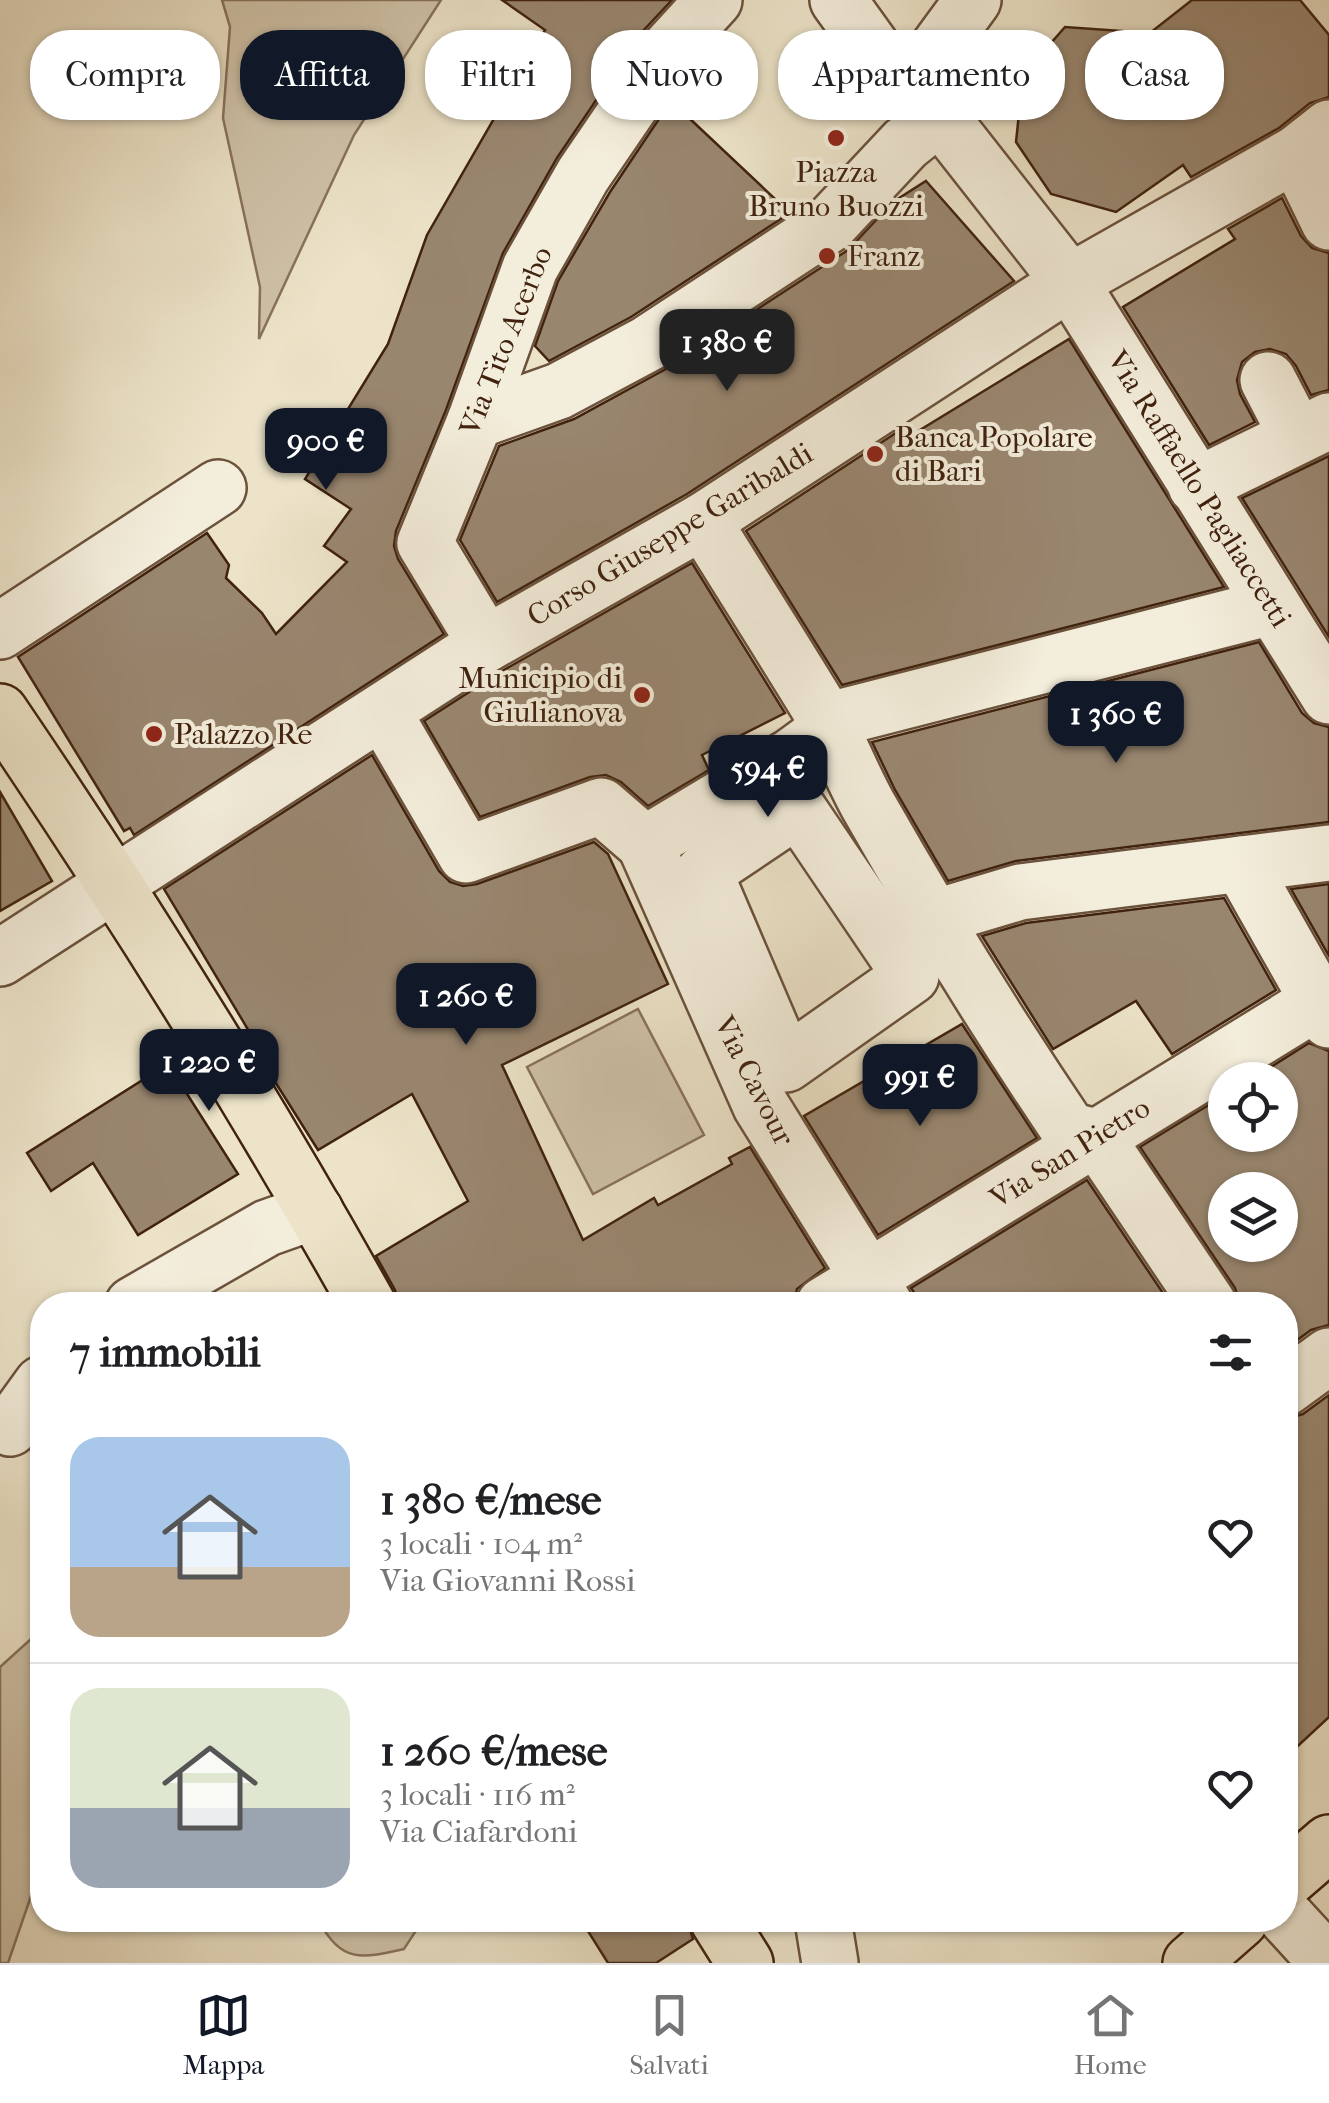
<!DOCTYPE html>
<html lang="it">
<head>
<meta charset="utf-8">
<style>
	:root { --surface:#fff; --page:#f6f6f6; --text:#202124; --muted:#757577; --line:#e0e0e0; --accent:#111827 }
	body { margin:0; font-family:"IM FELL French Canon",serif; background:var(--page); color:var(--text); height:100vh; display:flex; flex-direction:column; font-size:38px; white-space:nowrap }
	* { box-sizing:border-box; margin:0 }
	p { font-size:32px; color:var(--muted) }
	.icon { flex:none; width:55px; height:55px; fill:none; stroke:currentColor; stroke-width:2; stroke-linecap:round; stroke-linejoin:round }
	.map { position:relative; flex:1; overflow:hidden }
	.drawer { position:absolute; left:30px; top:1292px; width:1268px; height:640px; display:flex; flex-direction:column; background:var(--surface); border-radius:40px; box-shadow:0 2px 8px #0004 }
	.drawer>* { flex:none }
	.top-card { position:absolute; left:30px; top:30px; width:1270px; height:90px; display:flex; gap:20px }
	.controls { position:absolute; left:1208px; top:1062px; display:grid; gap:20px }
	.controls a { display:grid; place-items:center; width:90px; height:90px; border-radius:50%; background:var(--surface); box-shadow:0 2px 8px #0004; font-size:50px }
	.price { position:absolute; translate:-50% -85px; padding:0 22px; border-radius:20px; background:var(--accent); color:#fff; font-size:32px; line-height:65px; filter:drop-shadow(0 2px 5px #0008) }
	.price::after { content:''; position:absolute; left:50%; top:60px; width:30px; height:22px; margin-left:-15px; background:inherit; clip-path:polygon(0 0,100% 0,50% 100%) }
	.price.active { background:#222; color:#fff }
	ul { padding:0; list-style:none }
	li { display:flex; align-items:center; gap:30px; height:250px; padding:0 40px }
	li+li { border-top:2px solid var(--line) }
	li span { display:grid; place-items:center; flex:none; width:280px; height:200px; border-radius:30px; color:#555 }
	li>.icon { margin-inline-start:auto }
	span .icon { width:120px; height:120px; fill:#fffc; stroke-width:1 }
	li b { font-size:42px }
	h2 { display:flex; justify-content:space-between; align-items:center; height:120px; padding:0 40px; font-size:42px }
	.tag { padding:0 35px; border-radius:40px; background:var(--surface); box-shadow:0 2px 8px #0004; font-size:35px; line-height:90px }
	.tag.active { background:var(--accent); color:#fff }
	.tabs { display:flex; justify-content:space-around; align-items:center; height:140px; border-top:2px solid var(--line); background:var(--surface); font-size:28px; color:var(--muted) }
	.tabs a { display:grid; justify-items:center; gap:5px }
	.tabs .active { color:var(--accent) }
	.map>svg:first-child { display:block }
	.green { fill:#cfc2a8; stroke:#88725b; stroke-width:2.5 }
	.building { fill:#99866f; stroke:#40220e; stroke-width:2.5; fill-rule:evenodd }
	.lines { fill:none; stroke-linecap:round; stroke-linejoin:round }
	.minor-casing { stroke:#6b523c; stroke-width:60 }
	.major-casing { stroke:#40220e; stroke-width:60 }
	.minor { stroke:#f3eddb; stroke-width:55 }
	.major { stroke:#ece3c8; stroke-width:55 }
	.poi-dot { fill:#8f2418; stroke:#f3eddb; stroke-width:4 }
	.labels { text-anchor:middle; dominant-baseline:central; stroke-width:8; stroke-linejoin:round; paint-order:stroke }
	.poi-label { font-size:30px; fill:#40220e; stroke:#f3eddb; text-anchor:start }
	.street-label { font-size:30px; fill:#40220e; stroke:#f3eddb }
</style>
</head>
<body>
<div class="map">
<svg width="1329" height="1963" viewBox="0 0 1329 1963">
	<rect width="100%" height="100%" fill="#ece3c8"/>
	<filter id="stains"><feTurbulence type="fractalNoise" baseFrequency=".002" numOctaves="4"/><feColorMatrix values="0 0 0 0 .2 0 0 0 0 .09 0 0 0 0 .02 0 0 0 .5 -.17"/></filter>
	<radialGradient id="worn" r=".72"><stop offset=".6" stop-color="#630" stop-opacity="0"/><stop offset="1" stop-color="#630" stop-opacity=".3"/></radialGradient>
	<g class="green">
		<polygon points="222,0 441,0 354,135 259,339 260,287 223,118 230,27"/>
		<polygon points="638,1009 704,1135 593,1194 527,1067"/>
		<polygon points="42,1629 42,1864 8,1963 0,1963 0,1667"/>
		<path d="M318 1920H423L404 1949C360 1959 342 1963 318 1920Z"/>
	</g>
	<g class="building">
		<polygon points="502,0 672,0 643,31 557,158 503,253 446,410 396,531 394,546 398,559 444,634 134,835 130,828 124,831 18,657 207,533 229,565 226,578 262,613 276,634 347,562 324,546 351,509 305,479 388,344 427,235 545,30"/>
		<polygon points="1192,0 1300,0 1329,35 1329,97 1310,103 1279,128 1191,177 1183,165 1116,212 1051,194 1016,142 1023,75 1065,27 1150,33"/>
		<polygon points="671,101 790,213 631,317 549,361 535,346 558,281 610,192"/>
		<polygon points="926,181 1014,281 687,494 497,602 460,540 499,446 574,419 664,370 848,250 893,202"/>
		<polygon points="1282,198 1301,236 1312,248 1329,253 1329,390 1311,395 1296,366 1286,354 1270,349 1255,352 1242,362 1237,380 1240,394 1255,422 1209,445 1123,307 1235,239 1228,229"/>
		<polygon points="1069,339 1224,587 842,685 746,531 905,427 910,436"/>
		<polygon points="1329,456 1329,637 1242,498"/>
		<polygon points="692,563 785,713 702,755 709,770 648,806 621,782 606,775 590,777 480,817 424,721 502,671"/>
		<polygon points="1259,642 1302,713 1314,723 1329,727 1329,822 1016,861 948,881 895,790 872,742"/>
		<polygon points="372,755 439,871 450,882 463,886 477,884 594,842 608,854 668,984 502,1065 583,1240 654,1198 658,1205 732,1164 729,1158 750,1147 825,1268 797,1289 793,1305 399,1305 395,1290 376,1256 468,1201 412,1094 318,1150 267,1069 262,1060 265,1058 164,889"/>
		<polygon points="0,792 52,881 0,911"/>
		<polygon points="1329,884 1329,956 1291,889"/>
		<polygon points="1224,898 1276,990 1172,1054 1136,1001 1053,1049 982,936 1026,923"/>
		<polygon points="962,1024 1037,1138 878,1235 804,1116"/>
		<path d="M1309 1043 1329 1051V1325L1311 1330 1285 1349V1305H1240L1235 1288 1140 1147 1225 1095V1135H1280V1080H1250ZM1225 1190H1280V1245H1225Z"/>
		<polygon points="168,1064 238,1174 138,1235 93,1163 51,1191 27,1153"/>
		<polygon points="1087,1180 1171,1305 922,1305 911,1288"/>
		<polygon points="1329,1395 1329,1717 1285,1758 1285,1419 1303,1414"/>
		<polygon points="581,1920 687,1920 693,1939 656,1963 608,1963"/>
	</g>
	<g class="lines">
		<defs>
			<g id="minor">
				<polyline points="838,0 894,78 913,82"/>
				<polyline points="913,82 1070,282 1329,696"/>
				<polyline points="913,82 973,0"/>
				<polyline points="1296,154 1329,222"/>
				<polyline points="1268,380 1297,436"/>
				<polyline points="475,421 559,391 647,344 830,224 905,144 941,115"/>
				<polyline points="1196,486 1329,421"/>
				<path d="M703 521C743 586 784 650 824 716 840 744 852 776 868 805 931 916 998 1025 1069 1130L1096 1137 1209 1305"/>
				<polyline points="0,631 218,488"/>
				<polyline points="486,644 425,543 475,421 530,268 583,175 669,49 714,0"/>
				<polyline points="383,712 466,855 601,806 645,844 792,756 814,740 826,721 1271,607"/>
				<polygon points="798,809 911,976 786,1064 704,872"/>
				<polyline points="645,844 761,1106 885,1305"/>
				<polyline points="1241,864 1329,1020"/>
				<polyline points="933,918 1020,892 1329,853"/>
				<polyline points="0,958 486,644 703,521 1070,282 1296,154 1329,128"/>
				<polyline points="133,1305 267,1228 315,1211"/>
				<polyline points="824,1305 1317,1002"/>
				<polyline points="1285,1388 1329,1356"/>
				<polyline points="10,1428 42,1384"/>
				<polyline points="1285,1916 1328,1963"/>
				<polyline points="823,1920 830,1963"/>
			</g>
			<g id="major">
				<path d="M0 712C131 905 254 1101 368 1305"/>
				<polyline points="1285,1881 1329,1843"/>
				<polyline points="718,1920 745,1963"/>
				<polyline points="1191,1963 1240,1920"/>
			</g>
		</defs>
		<use href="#minor" class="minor-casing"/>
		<use href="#major" class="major-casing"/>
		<use href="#minor" class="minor"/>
		<use href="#major" class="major"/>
	</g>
	<g class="poi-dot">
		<circle cx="836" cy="138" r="10"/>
		<circle cx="827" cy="256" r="10"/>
		<circle cx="875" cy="454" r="10"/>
		<circle cx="642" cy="695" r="10"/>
		<circle cx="154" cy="734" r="10"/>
	</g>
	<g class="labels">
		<g class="poi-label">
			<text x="836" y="172" text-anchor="middle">Piazza<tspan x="836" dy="34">Bruno Buozzi</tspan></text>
			<text x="847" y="256">Franz</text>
			<text x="895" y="437">Banca Popolare<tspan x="895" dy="34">di Bari</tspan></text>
			<text x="622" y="678" text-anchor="end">Municipio di<tspan x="622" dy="34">Giulianova</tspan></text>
			<text x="174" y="734">Palazzo Re</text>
		</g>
		<g class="street-label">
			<text transform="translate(506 341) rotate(-68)">Via Tito Acerbo</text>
			<text transform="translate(1199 489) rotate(58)">Via Raffaello Pagliaccetti</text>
			<text transform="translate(670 535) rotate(-31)">Corso Giuseppe Garibaldi</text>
			<text transform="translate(754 1081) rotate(63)">Via Cavour</text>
			<text transform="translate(1070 1153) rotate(-32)">Via San Pietro</text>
		</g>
	</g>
	<rect width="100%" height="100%" filter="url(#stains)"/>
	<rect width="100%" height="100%" fill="url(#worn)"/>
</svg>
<div class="controls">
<a><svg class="icon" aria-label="locate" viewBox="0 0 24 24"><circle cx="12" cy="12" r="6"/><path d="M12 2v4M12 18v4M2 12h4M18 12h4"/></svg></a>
<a><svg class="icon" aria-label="layers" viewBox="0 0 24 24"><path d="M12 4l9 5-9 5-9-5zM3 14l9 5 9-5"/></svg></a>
</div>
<b class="price active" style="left:727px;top:394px">1 380 €</b>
<b class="price" style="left:326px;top:493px">900 €</b>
<b class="price" style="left:1116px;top:766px">1 360 €</b>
<b class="price" style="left:768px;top:820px">594 €</b>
<b class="price" style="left:466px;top:1048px">1 260 €</b>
<b class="price" style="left:209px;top:1114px">1 220 €</b>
<b class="price" style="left:920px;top:1129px">991 €</b>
<div class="top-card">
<a class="tag">Compra</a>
<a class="tag active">Affitta</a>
<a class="tag">Filtri</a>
<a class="tag">Nuovo</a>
<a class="tag">Appartamento</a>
<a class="tag">Casa</a>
</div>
<section class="drawer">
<h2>7 immobili<svg class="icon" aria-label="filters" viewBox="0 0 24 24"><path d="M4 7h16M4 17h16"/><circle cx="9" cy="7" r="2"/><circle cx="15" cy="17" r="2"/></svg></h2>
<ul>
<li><span style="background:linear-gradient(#a9c7e8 65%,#b9a48a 0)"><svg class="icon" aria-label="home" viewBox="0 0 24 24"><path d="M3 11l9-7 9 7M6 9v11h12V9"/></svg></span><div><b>1 380 €/mese</b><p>3 locali · 104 m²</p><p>Via Giovanni Rossi</p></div><svg class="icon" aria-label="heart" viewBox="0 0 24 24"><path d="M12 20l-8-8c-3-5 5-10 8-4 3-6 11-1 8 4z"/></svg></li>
<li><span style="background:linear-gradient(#dfe7d0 60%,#9aa5b1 0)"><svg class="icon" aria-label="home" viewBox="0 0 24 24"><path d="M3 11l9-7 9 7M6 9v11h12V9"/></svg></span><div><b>1 260 €/mese</b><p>3 locali · 116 m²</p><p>Via Ciafardoni</p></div><svg class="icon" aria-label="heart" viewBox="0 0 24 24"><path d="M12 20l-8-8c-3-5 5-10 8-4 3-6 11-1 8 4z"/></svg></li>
</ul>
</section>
</div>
<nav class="tabs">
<a class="active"><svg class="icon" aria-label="map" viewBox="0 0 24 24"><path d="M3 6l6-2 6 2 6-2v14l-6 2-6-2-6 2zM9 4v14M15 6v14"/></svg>Mappa</a>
<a><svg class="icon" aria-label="saved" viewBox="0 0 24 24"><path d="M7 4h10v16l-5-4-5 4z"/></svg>Salvati</a>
<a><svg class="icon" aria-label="home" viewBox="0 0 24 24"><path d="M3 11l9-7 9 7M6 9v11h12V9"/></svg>Home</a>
</nav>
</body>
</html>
